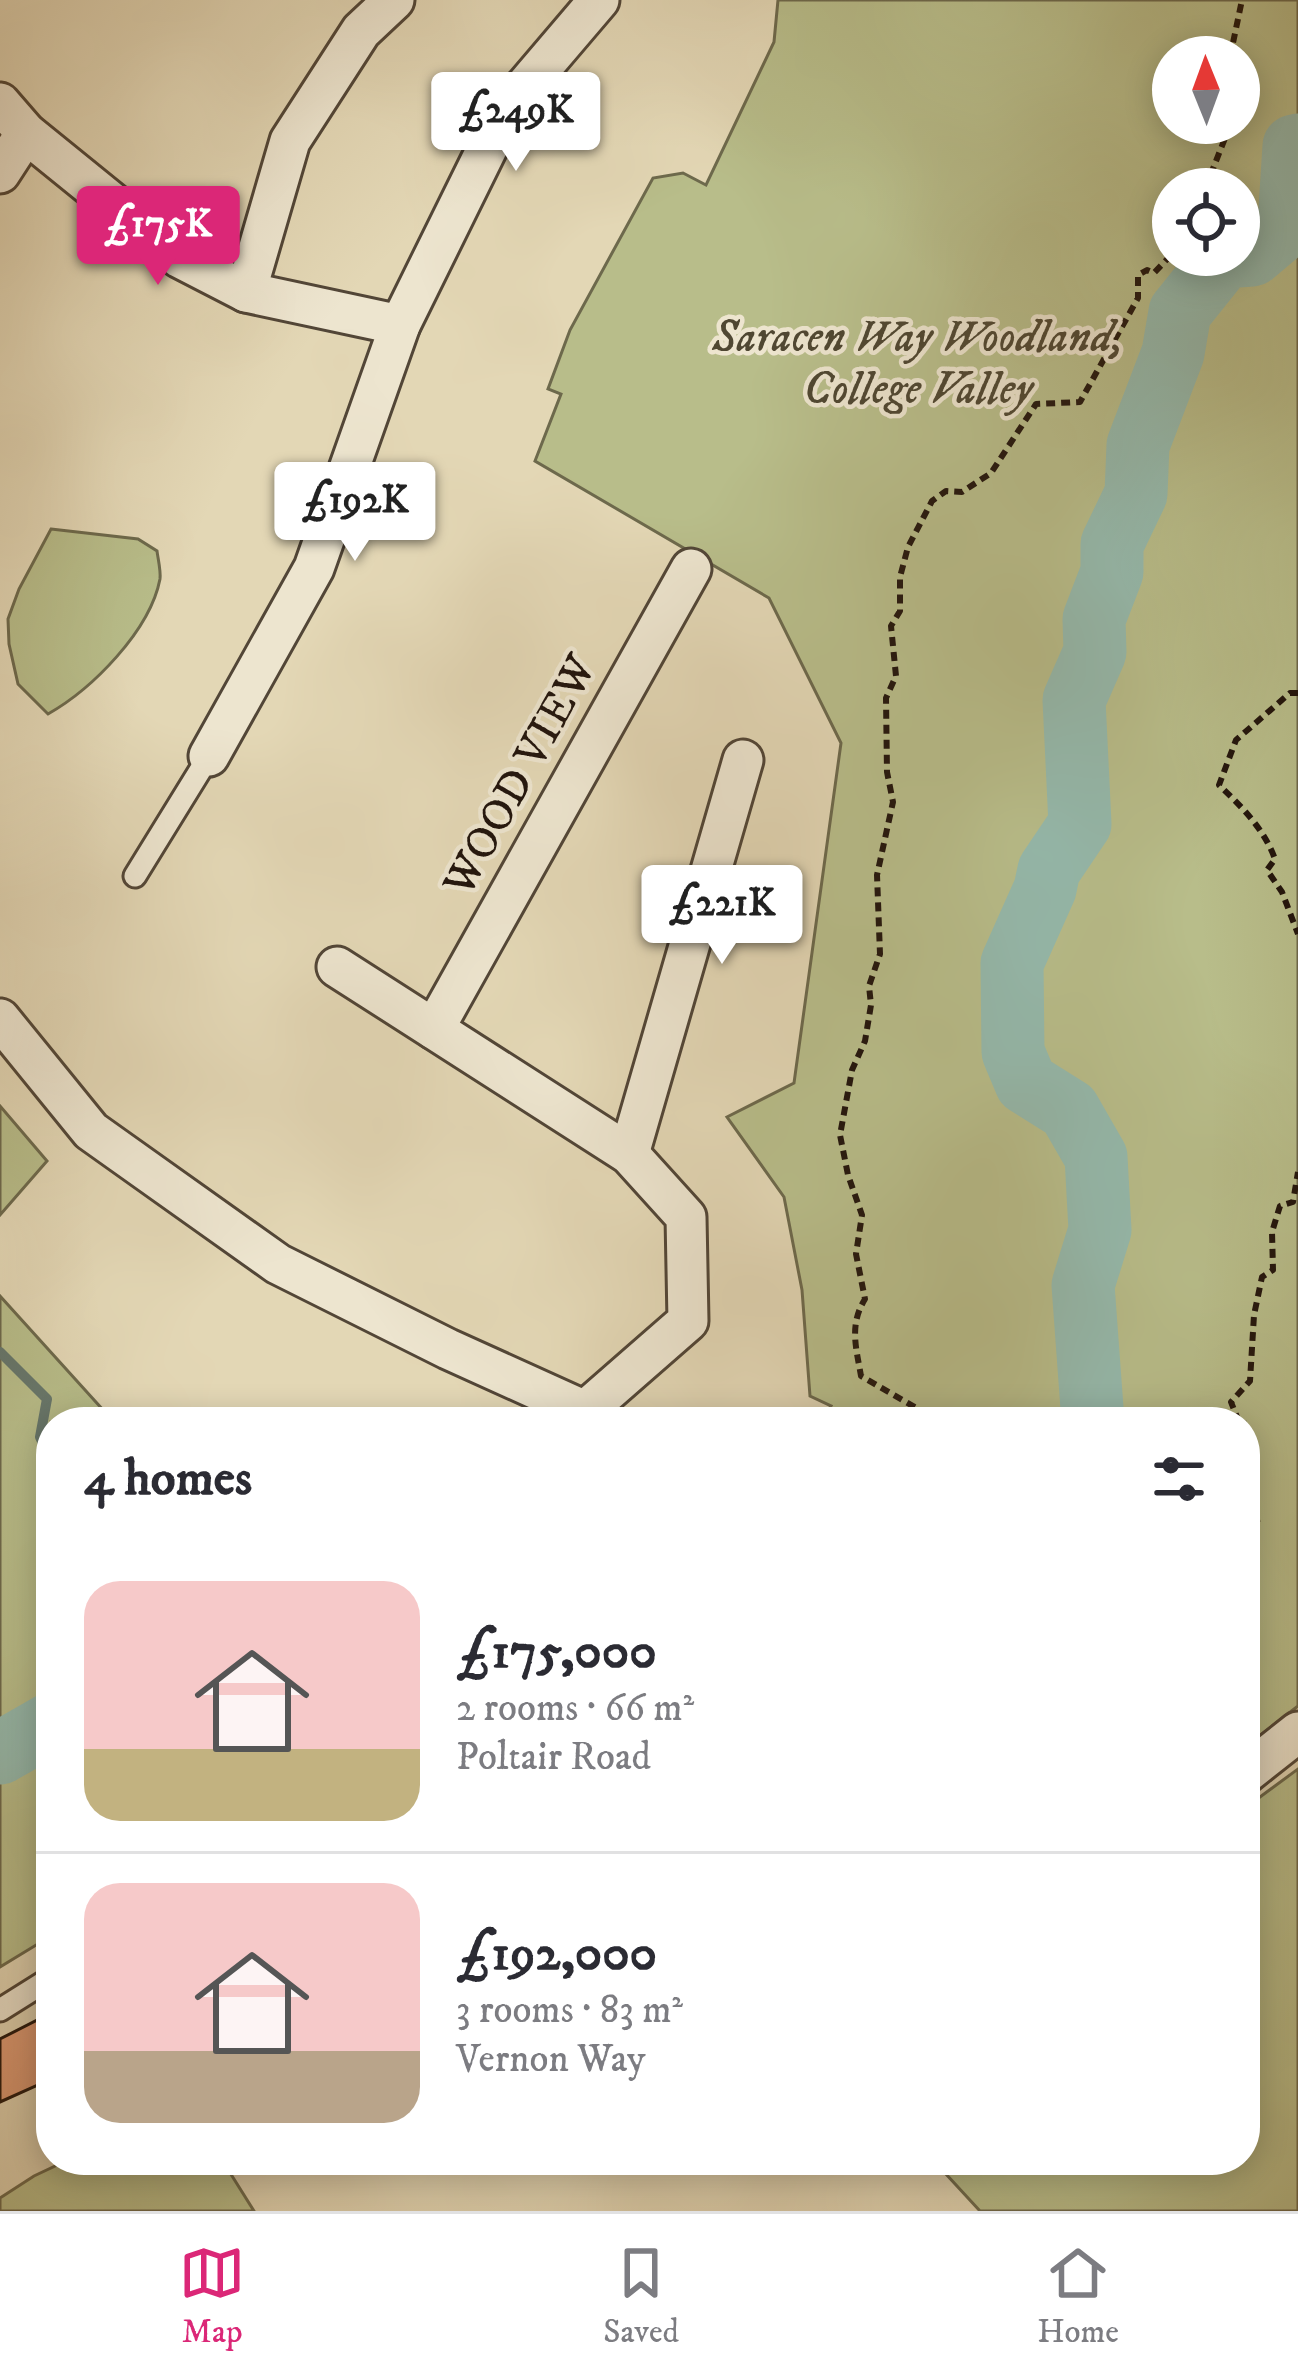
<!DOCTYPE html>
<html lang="en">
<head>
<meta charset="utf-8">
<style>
	:root { --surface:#fff; --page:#f2f2f3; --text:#2b2b33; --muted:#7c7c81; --line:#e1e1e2; --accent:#db2777 }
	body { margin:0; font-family:"IM FELL DW Pica",serif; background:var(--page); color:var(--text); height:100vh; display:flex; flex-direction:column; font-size:45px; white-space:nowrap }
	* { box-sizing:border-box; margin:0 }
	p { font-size:39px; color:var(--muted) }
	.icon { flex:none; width:66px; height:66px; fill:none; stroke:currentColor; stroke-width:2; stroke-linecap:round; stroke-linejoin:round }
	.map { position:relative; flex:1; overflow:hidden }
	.side { position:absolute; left:36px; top:1407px; width:1224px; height:768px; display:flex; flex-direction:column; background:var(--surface); border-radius:48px; box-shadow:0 6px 30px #0003 }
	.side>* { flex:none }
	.needle { width:78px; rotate:359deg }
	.buttons { position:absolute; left:1152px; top:36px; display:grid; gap:24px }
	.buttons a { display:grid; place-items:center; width:108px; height:108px; border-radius:50%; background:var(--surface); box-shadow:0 6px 30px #0003; font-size:60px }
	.price { position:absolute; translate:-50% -102px; padding:0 27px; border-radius:12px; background:#fff; color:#222; font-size:39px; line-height:78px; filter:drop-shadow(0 3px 6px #0008) }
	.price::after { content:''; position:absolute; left:50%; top:72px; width:36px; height:27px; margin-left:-18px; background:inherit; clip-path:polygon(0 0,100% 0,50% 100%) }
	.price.active { background:var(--accent); color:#fff }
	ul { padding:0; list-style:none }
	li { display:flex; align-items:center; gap:36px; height:300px; padding:0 48px }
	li+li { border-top:3px solid var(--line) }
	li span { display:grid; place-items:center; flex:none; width:336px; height:240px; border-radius:36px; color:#555 }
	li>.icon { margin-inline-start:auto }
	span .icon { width:144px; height:144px; fill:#fffc; stroke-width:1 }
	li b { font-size:51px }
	h2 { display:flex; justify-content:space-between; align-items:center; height:144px; padding:0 48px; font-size:51px }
	.dock { display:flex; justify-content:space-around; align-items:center; height:168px; border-top:3px solid var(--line); background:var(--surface); font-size:33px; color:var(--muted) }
	.dock a { display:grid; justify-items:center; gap:6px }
	.dock .active { color:var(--accent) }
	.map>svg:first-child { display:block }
	.green { fill:#b8bd8a; stroke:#6d694c; stroke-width:3; fill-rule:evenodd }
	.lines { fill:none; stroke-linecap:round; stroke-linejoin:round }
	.stream { stroke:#67786d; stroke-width:10 }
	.river { stroke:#95baad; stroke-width:63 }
	.building { fill:#df9c77; stroke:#22150d; stroke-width:3 }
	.lane-casing { stroke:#524637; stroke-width:27 }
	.street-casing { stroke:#524637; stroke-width:45 }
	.path { stroke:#22150d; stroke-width:6; stroke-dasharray:9 6; stroke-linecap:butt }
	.lane { stroke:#ede5cf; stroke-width:21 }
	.street { stroke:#ede5cf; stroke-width:39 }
	.labels { text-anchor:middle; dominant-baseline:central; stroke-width:9; stroke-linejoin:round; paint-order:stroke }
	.park-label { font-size:45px; font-style:italic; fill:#4f4732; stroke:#ede5cf }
	.street-label { font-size:45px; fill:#22150d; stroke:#ede5cf }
</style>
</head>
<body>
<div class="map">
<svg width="1298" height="2211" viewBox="0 0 1298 2211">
	<rect width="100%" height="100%" fill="#e3d7b5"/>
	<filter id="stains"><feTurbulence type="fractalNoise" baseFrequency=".00167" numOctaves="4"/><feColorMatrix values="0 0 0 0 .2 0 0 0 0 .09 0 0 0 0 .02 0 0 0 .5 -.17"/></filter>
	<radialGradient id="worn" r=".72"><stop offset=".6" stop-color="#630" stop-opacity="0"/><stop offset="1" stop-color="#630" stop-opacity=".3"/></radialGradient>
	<g class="green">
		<path d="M778 0H1298V1706L1245 1747V1422H821L831 1406 810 1396 802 1290 784 1197 727 1117 794 1083 841 743 769 598 535 461 561 394 548 389 570 330 653 178 683 173 706 185 774 42ZM1173 57H1239V123H1173ZM1173 189H1239V255H1173Z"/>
		<path d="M51 529 138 539 157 551C158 559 161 571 160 579 150 631 92 689 48 714L18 684 9 644 8 619 19 589Z"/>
		<polygon points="0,1106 47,1161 0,1215"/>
		<polygon points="0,1296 114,1422 51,1422 51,1936 0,1967"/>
		<polygon points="1298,1769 1298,2211 980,2211 933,2160 1245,2160 1245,1808"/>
		<polygon points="68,2160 222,2160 254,2211 0,2211 0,2198 34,2176"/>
	</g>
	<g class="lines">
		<polyline class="stream" points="0,1352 47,1399 40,1437 51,1460"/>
		<g class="river">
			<polyline points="1093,1422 1083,1285 1100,1230 1096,1157 1069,1110 1026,1083 1013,1052 1012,963 1045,889 1049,870 1080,824 1074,700 1095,652 1094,619 1112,572 1112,544 1136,494 1138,445 1173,353 1180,312 1224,257 1252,255 1289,224 1294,146 1298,145"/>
			<polyline points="0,1753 51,1724"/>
		</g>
	</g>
	<polygon class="building" points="51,2013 51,2079 0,2102 0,2039"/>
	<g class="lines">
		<defs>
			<g id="lane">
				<polyline points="135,876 209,756"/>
				<polyline points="0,2010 51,1978"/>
			</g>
			<g id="street">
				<polyline points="0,103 26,133 180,258 246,292 400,325"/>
				<polyline points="0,173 26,133"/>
				<polyline points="246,292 290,141 361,31 394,0"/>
				<polyline points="209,756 314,568 400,325 507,108 599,0"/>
				<polyline points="0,1019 91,1131 278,1264 448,1349 585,1411 688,1321 686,1217 629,1154 337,967"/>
				<polyline points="434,1029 691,569"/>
				<polyline points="629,1154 743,760"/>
				<polyline points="1245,1774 1298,1732"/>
			</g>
		</defs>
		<use href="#lane" class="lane-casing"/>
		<use href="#street" class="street-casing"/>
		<g class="path">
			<polyline points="1230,57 1242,0"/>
			<polyline points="1239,84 1245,93 1239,106"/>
			<polyline points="1205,189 1231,123"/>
			<path d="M1298 693H1290L1236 740 1219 785C1242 807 1264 829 1275 859L1267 870 1282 892 1298 934"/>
			<path d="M957 1422 925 1413 861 1376C856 1347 849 1325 865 1299L856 1254 862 1215 848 1175 840 1135 852 1070 865 1041 871 1005 869 986 880 954 877 875 893 802 887 772 886 698 896 676 891 626 900 611V577L908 547 932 501 946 491 962 492 991 473 1036 404 1080 402 1138 298V275L1147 270 1154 273 1173 253"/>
			<polyline points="1239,1422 1231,1402 1250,1381 1254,1315 1262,1277 1273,1270 1272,1232 1280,1206 1293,1202 1298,1172"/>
			<polyline points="1245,1439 1258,1526 1245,1533"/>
		</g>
		<use href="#lane" class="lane"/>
		<use href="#street" class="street"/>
	</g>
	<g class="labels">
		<g class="park-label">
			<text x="918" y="338">Saracen Way Woodland,<tspan x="918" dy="52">College Valley</tspan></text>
		</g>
		<g class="street-label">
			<text transform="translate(521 776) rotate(-61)">WOOD VIEW</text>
		</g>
	</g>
	<rect width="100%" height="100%" filter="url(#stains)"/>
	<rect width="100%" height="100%" fill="url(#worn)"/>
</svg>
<div class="buttons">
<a><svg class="needle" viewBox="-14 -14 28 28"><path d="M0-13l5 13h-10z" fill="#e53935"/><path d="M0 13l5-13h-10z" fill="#7c7c81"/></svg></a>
<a><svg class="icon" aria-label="locate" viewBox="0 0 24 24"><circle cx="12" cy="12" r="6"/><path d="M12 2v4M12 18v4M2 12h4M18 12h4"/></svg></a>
</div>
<b class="price" style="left:516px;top:174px">£249K</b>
<b class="price active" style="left:158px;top:288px">£175K</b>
<b class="price" style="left:355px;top:564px">£192K</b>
<b class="price" style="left:722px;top:967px">£221K</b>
<section class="side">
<h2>4 homes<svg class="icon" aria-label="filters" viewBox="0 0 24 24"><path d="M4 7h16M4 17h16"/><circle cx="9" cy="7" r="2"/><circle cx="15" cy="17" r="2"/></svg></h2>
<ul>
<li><span style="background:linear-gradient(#f6c9c9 70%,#c2b280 0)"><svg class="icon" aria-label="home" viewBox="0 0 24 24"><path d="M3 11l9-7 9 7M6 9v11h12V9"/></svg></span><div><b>£175,000</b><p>2 rooms · 66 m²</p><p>Poltair Road</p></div></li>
<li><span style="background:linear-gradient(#f6c9c9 70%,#b9a48a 0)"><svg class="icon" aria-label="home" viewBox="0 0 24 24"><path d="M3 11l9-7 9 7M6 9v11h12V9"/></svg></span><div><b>£192,000</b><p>3 rooms · 83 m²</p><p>Vernon Way</p></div></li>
</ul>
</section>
</div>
<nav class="dock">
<a class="active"><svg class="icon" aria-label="map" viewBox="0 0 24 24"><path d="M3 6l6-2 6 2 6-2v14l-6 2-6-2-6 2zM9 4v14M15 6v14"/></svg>Map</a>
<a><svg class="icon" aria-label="saved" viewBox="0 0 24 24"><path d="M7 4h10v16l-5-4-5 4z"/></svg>Saved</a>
<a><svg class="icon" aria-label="home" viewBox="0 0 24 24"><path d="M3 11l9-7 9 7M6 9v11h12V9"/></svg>Home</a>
</nav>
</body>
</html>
